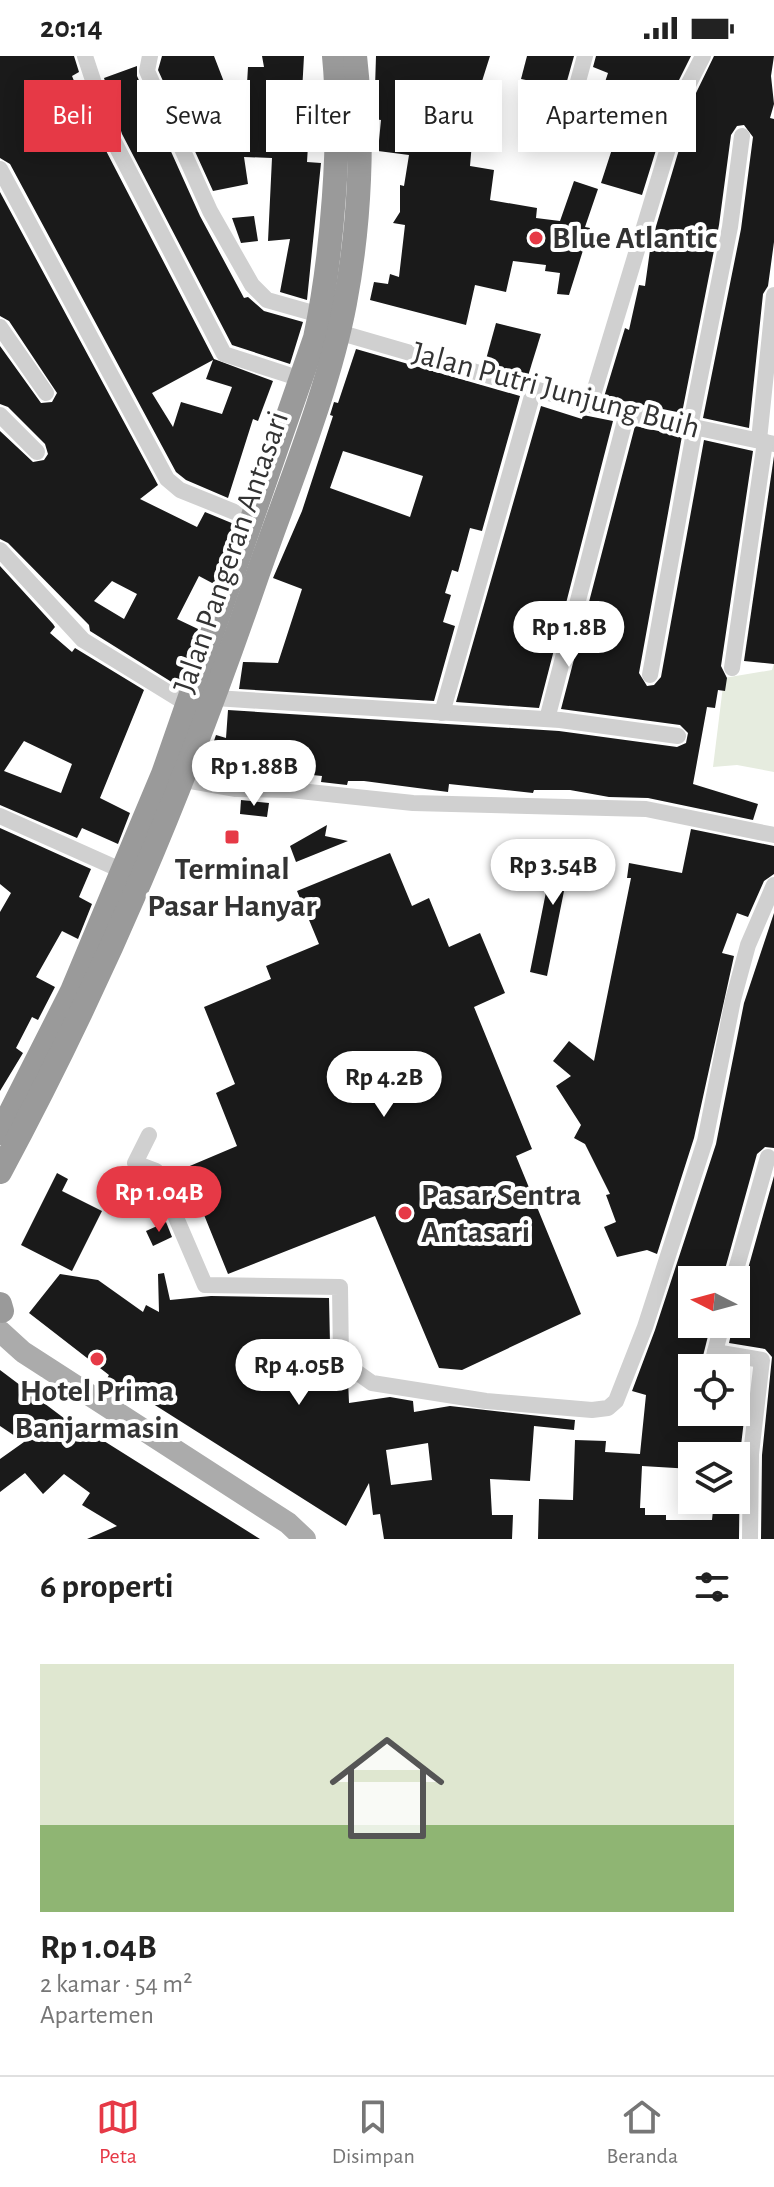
<!DOCTYPE html>
<html lang="id">
<head>
<meta charset="utf-8">
<style>
	:root { --surface:#fff; --page:#f2f2f2; --text:#222; --muted:#767676; --line:#e0e0e0; --accent:#e63946 }
	body { margin:0; font-family:"Alegreya Sans",sans-serif; background:var(--page); color:var(--text); height:100vh; display:flex; flex-direction:column; font-size:30px; white-space:nowrap }
	* { box-sizing:border-box; margin:0 }
	p { font-size:26px; color:var(--muted) }
	.icon { flex:none; width:44px; height:44px; fill:none; stroke:currentColor; stroke-width:2; stroke-linecap:round; stroke-linejoin:round }
	.map { position:relative; height:1483px; overflow:hidden }
	.details { display:flex; flex-direction:column; background:var(--surface); flex:1 }
	.details>* { flex:none }
	.guide { position:absolute; left:24px; top:24px; width:726px; height:72px; display:flex; gap:16px }
	.needle { width:52px; rotate:276deg }
	.fabs { position:absolute; left:678px; top:1210px; display:grid; gap:16px }
	.fabs a { display:grid; place-items:center; width:72px; height:72px; border-radius:0px; background:var(--surface); box-shadow:0 4px 20px #0003; font-size:40px }
	.price { position:absolute; translate:-50% -68px; padding:0 18px; border-radius:28px; background:#fff; color:#222; font-size:26px; line-height:52px; filter:drop-shadow(0 2px 4px #0008) }
	.price::after { content:''; position:absolute; left:50%; top:48px; width:24px; height:18px; margin-left:-12px; background:inherit; clip-path:polygon(0 0,100% 0,50% 100%) }
	.price.active { background:var(--accent); color:#fff }
	ul { padding:0; list-style:none }
	li { display:grid; align-content:center; gap:16px; height:424px; padding:0 40px }
	li span { display:grid; place-items:center; height:248px; border-radius:0px; color:#555 }
	li>.icon { margin-inline-start:auto }
	span .icon { width:144px; height:144px; fill:#fffc; stroke-width:1 }
	li b { font-size:34px }
	h2 { display:flex; justify-content:space-between; align-items:center; height:96px; padding:0 40px; font-size:34px }
	.chip { padding:0 28px; border-radius:0px; background:var(--surface); box-shadow:0 4px 20px #0003; font-size:28px; line-height:72px }
	.chip.active { background:var(--accent); color:#fff }
	.status { display:flex; justify-content:space-between; align-items:center; height:56px; padding:0 40px; background:var(--surface); direction:ltr }
	.status svg { height:22px; fill:currentColor }
	.tabs { display:flex; justify-content:space-around; align-items:center; height:112px; border-top:2px solid var(--line); background:var(--surface); font-size:22px; color:var(--muted) }
	.tabs a { display:grid; justify-items:center; gap:4px }
	.tabs .active { color:var(--accent) }
	.map>svg:first-child { display:block }
	.green { fill:#e6ecdf }
	.building { fill:#1a1a1a; fill-rule:evenodd }
	.lines { fill:none; stroke-linecap:round; stroke-linejoin:round }
	.minor { stroke:#d0d0d0; stroke-width:16 }
	.major { stroke:#ababab; stroke-width:22 }
	.highway { stroke:#9a9a9a; stroke-width:24 }
	.poi-dot { fill:#e63946; stroke:#fff; stroke-width:3 }
	.labels { text-anchor:middle; dominant-baseline:central; stroke-width:8; stroke-linejoin:round; paint-order:stroke }
	.poi-label { font-size:32px; font-weight:bold; fill:#333; stroke:#fff; text-anchor:start }
	.street-label { font-size:32px; fill:#333; stroke:#fff }
</style>
</head>
<body>
<div class="status"><b>20:14</b><svg viewBox="0 0 49 12"><path d="M0 12V9h3v3zM5 12V6h3v6zM10 12V3h3v9zM15 12V0h3v12zM26 1h20v11H26zM47 4h2v5h-2z"/></svg></div>
<div class="map">
<svg width="774" height="1483" viewBox="0 0 774 1483">
	<rect width="100%" height="100%" fill="#fff"/>
	<polygon class="green" points="774,607 774,716 737,709 713,711 724,622 772,614"/>
	<g class="building">
		<path d="M0 0H74L79 16 72 20 77 32 83 30 102 87 214 303 273 325 258 365 253 363 228 442 186 424 176 416 10 108 0 102ZM213 304 206 323 232 331 222 358 181 346 173 371 152 337Z"/>
		<polygon points="214,0 244,78 248,11 264,11 262,0 304,0 300,72 309,73 307,106 321,107 307,244 280,236 290,183 268,185 272,102 244,101 248,128 213,135 158,14 162,0"/>
		<polygon points="376,0 490,0 470,63 474,63 470,110 494,114 490,144 537,152 536,162 560,165 574,125 598,133 585,171 590,172 569,239 557,238 560,217 545,215 546,209 513,205 506,236 475,229 466,269 370,244 374,226 388,228 390,218 399,221 405,169 393,167 400,156 400,129 404,130 409,99 378,95 381,64 374,63"/>
		<polygon points="527,0 574,0 565,32 521,23"/>
		<polygon points="596,0 691,0 676,30 642,139 601,127 625,53 599,44 608,17 593,11"/>
		<polygon points="714,0 774,0 771,20 774,48 770,62 774,63 774,186 768,230 763,238 749,372 703,362 741,173 753,81 744,69 737,70 731,79 719,169 682,357 604,341 625,272 629,274 639,229 645,230 651,187 696,37"/>
		<polygon points="137,10 137,20 200,160 244,242 248,241 264,255 303,266 290,308 232,289 122,78 104,22"/>
		<path d="M0 136 158 429 140 443 197 471 205 456 234 468 214 528 199 520 177 563 198 573 178 630 90 575 89 569 8 487 0 483V375L33 406 44 404 48 398 45 388 8 351 0 348V290L41 347 52 346 57 337 9 265 0 260ZM112 525 137 538 124 563 94 545Z"/>
		<polygon points="254,160 258,185 241,187 232,162"/>
		<polygon points="496,267 541,278 528,320 485,307"/>
		<path d="M356 293 520 340 482 475 470 472 458 516 452 514 445 537 451 539 443 566 455 570 434 645 239 633 243 606 278 607 302 533 273 522 302 455 333 360 330 359 334 346 338 347ZM343 395 423 420 410 461 330 432Z"/>
		<polygon points="541,350 582,363 583,359 613,365 539,652 456,646"/>
		<polygon points="635,370 682,380 639,617 647,630 654,629 661,621 704,384 753,395 721,610 727,622 725,635 718,634 715,652 707,651 693,728 758,748 753,764 648,742 609,741 570,734 534,734 533,737 449,728 448,736 364,725 348,725 347,729 321,726 322,720 263,714 262,722 237,719 237,716 206,708 216,679 226,682 228,654 559,675 677,691 686,687 688,677 680,669 561,653"/>
		<polygon points="774,400 774,608 744,605"/>
		<path d="M0 510 53 568 55 571 50 577 72 596 75 592 144 634 100 742 130 757 118 788 82 772 77 782 0 749ZM24 685 72 708 61 737 4 715Z"/>
		<polygon points="241,744 269,747 267,761 240,758"/>
		<polygon points="327,769 325,780 348,785 296,806 290,790"/>
		<polygon points="0,772 91,813 79,841 92,848 78,883 62,875 36,921 55,931 38,964 32,961 16,992 23,997 0,1035 0,856 11,837 0,828"/>
		<polygon points="691,773 774,790 774,818 764,825 748,861 737,857 722,897 734,900 694,1082 657,1198 647,1194 617,1201 604,1171 616,1166 606,1139 610,1138 585,1088 574,1082 581,1069 556,1030 571,1020 553,1005 569,985 594,1005 631,822 627,822 629,807 682,817"/>
		<polygon points="555,791 581,795 578,817 568,815 547,920 530,916"/>
		<polygon points="390,797 412,850 429,842 449,891 480,877 505,937 474,951 532,1093 516,1100 581,1258 462,1314 439,1312 375,1160 228,1218 185,1112 237,1090 216,1037 235,1028 204,951 271,923 266,910 319,888 297,835"/>
		<path d="M774 857V1092L765 1091 757 1098 722 1224H692V1268H711L700 1312H692V1356H736V1312H722L723 1309 750 1313 740 1398 739 1483H538L539 1443 573 1444 575 1384 606 1385 605 1396 640 1398 646 1339 632 1335 655 1274 716 1088 744 947ZM692 1400H736V1444H714L712 1464H666V1459H645V1452H640L642 1410 692 1413Z"/>
		<polygon points="57,1117 68,1123 62,1135 102,1155 72,1215 21,1189"/>
		<polygon points="774,1120 774,1483 761,1483 762,1399 772,1301 765,1293 729,1287 733,1270 736,1271 736,1234 744,1227"/>
		<polygon points="166,1166 172,1181 153,1190 146,1175"/>
		<path d="M164 1217 170 1244 211 1240 329 1242 330 1288H292L331 1309 348 1324 349 1347 390 1341 413 1345 414 1356 450 1350 575 1364 574 1374 534 1370 530 1425 490 1423 492 1459H513L512 1483H384L380 1458 373 1459 369 1427 346 1470 139 1339 135 1346 103 1329 109 1319 29 1257 60 1218 98 1224 143 1256 146 1249 159 1256 158 1218ZM428 1387 432 1424 391 1429 386 1394Z"/>
		<polygon points="0,1314 93,1384 96,1380 260,1483 87,1483 117,1470 82,1449 90,1437 64,1418 43,1438 25,1417 0,1436 0,1403 24,1386 0,1370"/>
	</g>
	<g class="lines">
		<g class="minor">
			<polyline points="85,0 112,82 224,298 301,323"/>
			<polyline points="150,0 147,15 210,155 252,229 267,244 320,259"/>
			<polyline points="574,40 585,0"/>
			<polyline points="0,113 167,423 180,434 252,463"/>
			<polyline points="0,271 46,337"/>
			<polyline points="338,276 590,349 774,388"/>
			<polyline points="590,349 686,33 703,0"/>
			<polyline points="0,359 37,396"/>
			<polyline points="690,371 730,171 742,80"/>
			<polyline points="759,384 774,239"/>
			<polyline points="0,494 83,584 187,648"/>
			<polyline points="732,612 765,386"/>
			<polyline points="650,619 695,371"/>
			<polyline points="215,642 560,664 678,680"/>
			<polyline points="442,657 534,333"/>
			<polyline points="547,663 627,357"/>
			<polyline points="185,724 236,733 290,734 413,747 646,753 774,779"/>
			<polyline points="0,760 123,815"/>
			<polyline points="149,1079 135,1107 156,1115 205,1229 340,1231 341,1305 372,1327 486,1345 592,1354 608,1352 616,1345 645,1271 705,1085 733,944 748,889 774,829"/>
			<polyline points="733,1224 768,1101"/>
			<polyline points="715,1296 762,1304 751,1398 750,1483"/>
			<polyline points="711,1312 722,1268"/>
		</g>
		<polyline class="major" points="0,1275 23,1296 288,1467 305,1483"/>
		<g class="highway">
			<path d="M0 1077 72 935 163 718 315 282C332 202 342 81 334 0"/>
			<path d="M0 1116C105 921 184 732 256 523 286 436 328 337 345 247 360 168 364 79 355 0"/>
			<polyline points="0,1248 2,1255"/>
		</g>
	</g>
	<g class="poi-dot">
		<circle cx="536" cy="182" r="8"/>
		<rect x="224" y="773" width="16" height="16" rx="4"/>
		<circle cx="405" cy="1157" r="8"/>
		<circle cx="97" cy="1303" r="8"/>
	</g>
	<g class="labels">
		<g class="poi-label">
			<text x="552" y="182">Blue Atlantic</text>
			<text x="232" y="813" text-anchor="middle">Terminal<tspan x="232" dy="37">Pasar Hanyar</tspan></text>
			<text x="421" y="1139">Pasar Sentra<tspan x="421" dy="37">Antasari</tspan></text>
			<text x="97" y="1335" text-anchor="middle">Hotel Prima<tspan x="97" dy="37">Banjarmasin</tspan></text>
		</g>
		<g class="street-label">
			<text transform="translate(556 334) rotate(15)">Jalan Putri Junjung Buih</text>
			<text transform="translate(231 496) rotate(-71)">Jalan Pangeran Antasari</text>
		</g>
	</g>
</svg>
<div class="fabs">
<a><svg class="needle" viewBox="-14 -14 28 28"><path d="M0-13l5 13h-10z" fill="#e53935"/><path d="M0 13l5-13h-10z" fill="#767676"/></svg></a>
<a><svg class="icon" aria-label="locate" viewBox="0 0 24 24"><circle cx="12" cy="12" r="6"/><path d="M12 2v4M12 18v4M2 12h4M18 12h4"/></svg></a>
<a><svg class="icon" aria-label="layers" viewBox="0 0 24 24"><path d="M12 4l9 5-9 5-9-5zM3 14l9 5 9-5"/></svg></a>
</div>
<b class="price" style="left:569px;top:613px">Rp 1.8B</b>
<b class="price" style="left:254px;top:752px">Rp 1.88B</b>
<b class="price" style="left:553px;top:851px">Rp 3.54B</b>
<b class="price" style="left:384px;top:1063px">Rp 4.2B</b>
<b class="price active" style="left:159px;top:1178px">Rp 1.04B</b>
<b class="price" style="left:299px;top:1351px">Rp 4.05B</b>
<div class="guide">
<a class="chip active">Beli</a>
<a class="chip">Sewa</a>
<a class="chip">Filter</a>
<a class="chip">Baru</a>
<a class="chip">Apartemen</a>
</div>
</div>
<section class="details">
<h2>6 properti<svg class="icon" aria-label="filters" viewBox="0 0 24 24"><path d="M4 7h16M4 17h16"/><circle cx="9" cy="7" r="2"/><circle cx="15" cy="17" r="2"/></svg></h2>
<ul>
<li><span style="background:linear-gradient(#dfe7d0 65%,#8fb573 0)"><svg class="icon" aria-label="home" viewBox="0 0 24 24"><path d="M3 11l9-7 9 7M6 9v11h12V9"/></svg></span><div><b>Rp 1.04B</b><p>2 kamar · 54 m²</p><p>Apartemen</p></div></li>
</ul>
</section>
<nav class="tabs">
<a class="active"><svg class="icon" aria-label="map" viewBox="0 0 24 24"><path d="M3 6l6-2 6 2 6-2v14l-6 2-6-2-6 2zM9 4v14M15 6v14"/></svg>Peta</a>
<a><svg class="icon" aria-label="saved" viewBox="0 0 24 24"><path d="M7 4h10v16l-5-4-5 4z"/></svg>Disimpan</a>
<a><svg class="icon" aria-label="home" viewBox="0 0 24 24"><path d="M3 11l9-7 9 7M6 9v11h12V9"/></svg>Beranda</a>
</nav>
</body>
</html>
